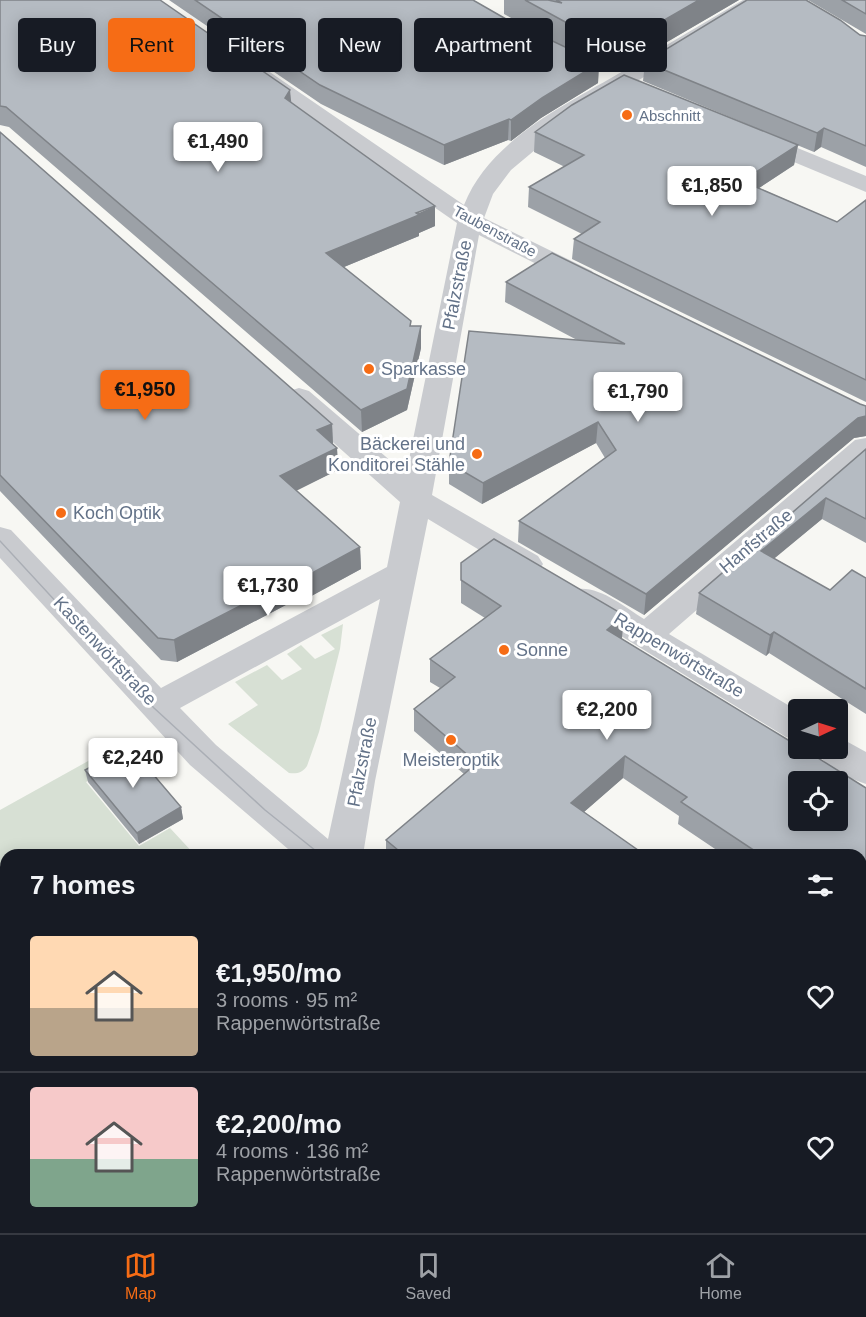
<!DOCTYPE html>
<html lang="en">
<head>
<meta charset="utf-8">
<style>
	:root { --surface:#171b24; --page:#20242c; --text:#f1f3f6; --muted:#9ea1a6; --line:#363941; --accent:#f66c15 }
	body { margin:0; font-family:Helvetica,sans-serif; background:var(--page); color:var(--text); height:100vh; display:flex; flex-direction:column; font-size:22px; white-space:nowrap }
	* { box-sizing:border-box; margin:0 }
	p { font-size:20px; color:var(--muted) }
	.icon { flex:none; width:33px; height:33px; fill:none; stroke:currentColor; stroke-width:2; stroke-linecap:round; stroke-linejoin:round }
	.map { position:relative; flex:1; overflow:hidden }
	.panel { position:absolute; left:0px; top:849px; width:867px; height:384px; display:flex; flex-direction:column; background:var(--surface); border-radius:18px 18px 0 0; box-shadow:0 3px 15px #0003 }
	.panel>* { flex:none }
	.top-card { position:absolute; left:18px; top:18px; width:831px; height:54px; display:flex; gap:12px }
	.needle { width:39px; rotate:86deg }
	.buttons { position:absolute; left:788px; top:699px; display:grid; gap:12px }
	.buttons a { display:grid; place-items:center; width:60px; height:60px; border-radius:6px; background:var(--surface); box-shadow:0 3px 15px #0003; font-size:30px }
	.price { position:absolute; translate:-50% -51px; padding:0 14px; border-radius:6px; background:#fff; color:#222; font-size:20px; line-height:39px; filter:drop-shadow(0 2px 3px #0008) }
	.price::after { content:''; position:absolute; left:50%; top:36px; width:18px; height:14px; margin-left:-9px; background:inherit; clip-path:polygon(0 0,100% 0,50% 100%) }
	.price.current { background:var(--accent); color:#111 }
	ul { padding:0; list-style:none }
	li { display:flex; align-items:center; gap:18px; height:150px; padding:0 30px }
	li+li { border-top:2px solid var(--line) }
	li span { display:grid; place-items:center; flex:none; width:168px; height:120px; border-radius:6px; color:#555 }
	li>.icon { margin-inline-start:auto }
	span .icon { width:72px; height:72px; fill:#fffc; stroke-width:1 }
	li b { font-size:26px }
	h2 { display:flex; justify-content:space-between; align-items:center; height:72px; padding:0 30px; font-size:26px }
	.tag { padding:0 21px; border-radius:6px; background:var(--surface); box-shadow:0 3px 15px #0003; font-size:21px; line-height:54px }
	.tag.current { background:var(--accent); color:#111 }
	.tabs { display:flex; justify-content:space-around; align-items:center; height:84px; border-top:2px solid var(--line); background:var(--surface); font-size:16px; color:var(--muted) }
	.tabs a { display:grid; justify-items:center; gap:3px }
	.tabs .current { color:var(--accent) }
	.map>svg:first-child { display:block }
	.built { fill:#e7e8e7 }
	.green { fill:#d7e0d4 }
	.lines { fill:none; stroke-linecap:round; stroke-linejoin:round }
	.minor { fill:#c9cbcf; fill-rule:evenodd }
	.tram { stroke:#aaaeb5; stroke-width:1.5 }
	.wall { fill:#9ca1a7 }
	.shaded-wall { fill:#7f8388 }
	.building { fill:#b5bbc2; stroke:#7f8388; stroke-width:1.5; fill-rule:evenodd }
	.poi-dot { fill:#f66c15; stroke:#fff; stroke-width:2 }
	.labels { text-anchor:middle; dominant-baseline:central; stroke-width:6; stroke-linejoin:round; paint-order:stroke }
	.far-poi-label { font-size:15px; fill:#637288; stroke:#fff; text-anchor:start }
	.far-street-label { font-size:15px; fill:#637288; stroke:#fff }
	.street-label { font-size:18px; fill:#637288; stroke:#fff }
	.poi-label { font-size:18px; fill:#637288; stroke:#fff; text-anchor:start }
</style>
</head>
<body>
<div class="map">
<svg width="866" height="1233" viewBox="0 0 866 1233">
	<rect width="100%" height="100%" fill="#f7f7f3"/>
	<polygon class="built" points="6,1007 6,1227 171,1227 170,1233 0,1233"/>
	<g class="green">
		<path d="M343 624 340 649 319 732 307 766C302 773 297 774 289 773L228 724 258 705 235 682 267 665 282 680 302 669 287 654 301 645 315 659 335 649 321 635Z"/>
		<polygon points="99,755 109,769 86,782 139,846 170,828 195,855 6,855 6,965 0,964 0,810"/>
	</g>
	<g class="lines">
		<g class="minor">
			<path d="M743 0H769L765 4 566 124 511 170 493 194 484 218 592 271 596 277 592 283 583 285 574 283 479 235 432 495 538 556 543 564 538 572 527 575 516 572 428 519 375 781 363 855H295L190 765 0 558V527L11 530 161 688 387 567 400 502 289 403 285 397 289 391 299 388 309 391 406 474 457 223 245 76 242 71 245 66 253 64 261 66 464 205C490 139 567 104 625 70 664 46 704 23 743 0ZM380 599 328 839 216 745 180 708Z"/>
			<polygon points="756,131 866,176 866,192 748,143 744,138 748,133"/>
			<path d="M866 438V463L669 634 798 711V741L786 737 572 606 568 598 572 590C597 583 623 606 644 619L855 440Z"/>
			<path d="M837 736 866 752V784C848 778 823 766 814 748H837Z"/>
			<polygon points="211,1227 256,1227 254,1233 209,1233"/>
			<polygon points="771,1227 821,1227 823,1233 773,1233"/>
		</g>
		<g class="tram">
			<polyline points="0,541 154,708 265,810 321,855"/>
			<polyline points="793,1227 801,1233"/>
		</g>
	</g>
	<g class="wall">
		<polygon points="0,0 291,102 435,226 419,233 419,236 344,267 411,326 421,326 421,348 407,410 362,432 9,127 0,125"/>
		<polygon points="169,0 473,0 506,19 558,44 504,14 504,0 739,0 619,70 579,54 599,63 598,83 541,118 511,141 508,140 444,165 321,104"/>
		<polygon points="808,0 866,0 866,34"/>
		<polygon points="860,35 866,36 866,167 821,147 814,152 643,81 645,62"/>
		<polygon points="0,132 332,424 333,444 337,448 338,470 296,490 360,547 361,569 304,600 301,597 177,662 161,660 0,491"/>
		<polygon points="535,132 798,145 794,165 759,188 837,222 866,200 866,402 572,259 574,239 582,234 528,207 529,187 565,167 534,152"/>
		<polygon points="506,282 866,406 866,436 854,438 644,615 518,542 519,521 605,458 596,443 482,504 449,484 449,463 577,340 505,302"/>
		<polygon points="866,449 866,543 822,519 774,558 830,590 866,578 866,714 769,653 766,656 696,614 699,593"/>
		<polygon points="461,563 622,638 621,638 866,788 866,1152 861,1149 861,855 724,855 678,824 679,816 623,778 584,812 645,855 386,855 386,840 464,774 414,731 414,709 440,688 430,682 430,659 485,618 461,603"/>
		<polygon points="85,770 181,807 183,819 139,844 88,782"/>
		<polygon points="866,1160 866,1225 861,1221 861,1165"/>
		<polygon points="308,1227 399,1227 393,1233 309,1233"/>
	</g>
	<g class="shaded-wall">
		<polygon points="699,0 739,0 619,70 621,45"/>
		<polygon points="599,63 598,83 541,118 511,141 511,120 542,98"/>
		<polygon points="290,90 292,110 285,98"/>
		<polygon points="509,119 508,140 444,165 444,145"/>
		<polygon points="824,128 821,147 814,152 817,133"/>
		<polygon points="798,145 794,165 739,201 742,181"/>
		<polygon points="435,206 435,226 419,233 419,236 327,274 326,253"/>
		<polygon points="421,326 421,348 407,410 362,432 361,410"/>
		<polygon points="866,416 866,436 854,438 644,615 646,594 858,418"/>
		<polygon points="598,422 596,443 482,504 483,483"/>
		<polygon points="332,424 333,445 317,430"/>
		<polygon points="337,448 338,470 282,498 280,476"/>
		<polygon points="826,498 822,519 758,572 761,551"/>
		<polygon points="360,547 361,569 304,600 303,578"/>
		<polygon points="300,575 301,597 177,662 174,640"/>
		<polygon points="624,615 622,638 605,652 607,630"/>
		<polygon points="774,632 769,653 766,656 770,635"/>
		<polygon points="625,756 623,778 569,825 571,803"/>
		<polygon points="181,807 183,819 139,844 137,833"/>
		<polygon points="92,1227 110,1227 108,1233 89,1233"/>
		<polygon points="374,1227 399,1227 393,1233 368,1233"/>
	</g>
	<g class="building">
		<polygon points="0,0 160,0 290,90 285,98 435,206 416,213 419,215 326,253 411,321 410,326 421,326 407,389 361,410 6,107 0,106"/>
		<polygon points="195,0 473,0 506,19 599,63 542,98 511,120 509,119 444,145 320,85"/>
		<polygon points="525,0 548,0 562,3 556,0 699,0 621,45 569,24"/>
		<polygon points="747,0 806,0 840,20 860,35 866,36 866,146 824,128 817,133 645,62"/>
		<polygon points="842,0 866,0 866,14"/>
		<polygon points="624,75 798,145 742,181 837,222 866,200 866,380 574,239 600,222 529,187 584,155 535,132 572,105"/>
		<polygon points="0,132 332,424 317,430 337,448 280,476 360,547 303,578 300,575 174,640 158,638 0,475"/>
		<polygon points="552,253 860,404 866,406 866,416 858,418 646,594 519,521 616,450 598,422 483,483 449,463 469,331 625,344 506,282"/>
		<polygon points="866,449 866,519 826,498 761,551 830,590 852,570 866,578 866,689 774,632 770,635 699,593"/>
		<path d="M494 539 624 615 607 630 798 746V748H802L866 788V1127L861 1123V855H761L681 802 687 797 625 756 571 803 645 855H404L386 840 477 763 414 709 455 677 430 659 501 606 461 580V563ZM798 782H837V820H798Z"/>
		<polygon points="129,746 181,807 137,833 85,770"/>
		<polygon points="0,991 6,993 6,1227 92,1227 89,1233 0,1233"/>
		<polygon points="866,1160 866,1199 861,1195 861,1165"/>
		<polygon points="315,1227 374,1227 368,1233 321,1233"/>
		<polygon points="477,1227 742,1227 749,1233 472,1233"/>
	</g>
	<g class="poi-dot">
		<circle cx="627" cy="115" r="6"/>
		<circle cx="369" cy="369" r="6"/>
		<circle cx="477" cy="454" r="6"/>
		<circle cx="61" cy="513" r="6"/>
		<circle cx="504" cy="650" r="6"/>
		<circle cx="451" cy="740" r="6"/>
	</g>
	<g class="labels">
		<g class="far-poi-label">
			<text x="639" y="115">Abschnitt</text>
		</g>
		<g class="far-street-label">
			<text transform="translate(495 231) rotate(28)">Taubenstraße</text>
		</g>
		<g class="street-label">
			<text transform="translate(457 285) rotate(-79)">Pfalzstraße</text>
			<text transform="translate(756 541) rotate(-40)">Hanfstraße</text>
			<text transform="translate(105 651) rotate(47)">Kastenwörtstraße</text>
			<text transform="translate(679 655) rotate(31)">Rappenwörtstraße</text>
			<text transform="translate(362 762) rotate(-79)">Pfalzstraße</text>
		</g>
		<g class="poi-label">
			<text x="381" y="369">Sparkasse</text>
			<text x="465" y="444" text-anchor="end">Bäckerei und<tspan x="465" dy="21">Konditorei Stähle</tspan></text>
			<text x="73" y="513">Koch Optik</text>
			<text x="516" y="650">Sonne</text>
			<text x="451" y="760" text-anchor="middle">Meisteroptik</text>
		</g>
	</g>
</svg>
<div class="buttons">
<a><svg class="needle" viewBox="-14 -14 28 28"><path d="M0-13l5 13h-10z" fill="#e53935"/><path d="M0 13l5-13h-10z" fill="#9ea1a6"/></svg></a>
<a><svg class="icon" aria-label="locate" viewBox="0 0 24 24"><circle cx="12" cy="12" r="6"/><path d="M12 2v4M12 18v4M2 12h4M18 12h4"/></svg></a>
</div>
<b class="price" style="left:218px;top:173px">€1,490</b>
<b class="price" style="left:712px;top:217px">€1,850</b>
<b class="price current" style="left:145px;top:421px">€1,950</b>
<b class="price" style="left:638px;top:423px">€1,790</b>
<b class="price" style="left:268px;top:617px">€1,730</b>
<b class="price" style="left:607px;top:741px">€2,200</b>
<b class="price" style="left:133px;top:789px">€2,240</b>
<div class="top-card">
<a class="tag">Buy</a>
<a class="tag current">Rent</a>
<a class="tag">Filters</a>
<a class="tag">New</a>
<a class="tag">Apartment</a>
<a class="tag">House</a>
</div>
<section class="panel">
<h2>7 homes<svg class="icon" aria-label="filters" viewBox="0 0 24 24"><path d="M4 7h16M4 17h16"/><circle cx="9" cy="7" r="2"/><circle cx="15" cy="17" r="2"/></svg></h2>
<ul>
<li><span style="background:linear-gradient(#ffd9b3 60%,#b9a48a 0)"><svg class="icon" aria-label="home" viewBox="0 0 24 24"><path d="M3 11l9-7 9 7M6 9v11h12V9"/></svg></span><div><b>€1,950/mo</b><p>3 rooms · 95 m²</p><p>Rappenwörtstraße</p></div><svg class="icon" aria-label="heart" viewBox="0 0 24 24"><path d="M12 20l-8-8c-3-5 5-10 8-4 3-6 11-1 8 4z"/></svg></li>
<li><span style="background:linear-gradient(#f6c9c9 60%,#7fa58c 0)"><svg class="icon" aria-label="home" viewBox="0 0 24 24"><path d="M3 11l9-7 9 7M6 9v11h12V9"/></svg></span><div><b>€2,200/mo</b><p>4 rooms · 136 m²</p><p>Rappenwörtstraße</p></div><svg class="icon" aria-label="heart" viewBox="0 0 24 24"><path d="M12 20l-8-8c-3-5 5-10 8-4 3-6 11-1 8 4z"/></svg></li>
</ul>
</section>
</div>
<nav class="tabs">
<a class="current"><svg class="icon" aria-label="map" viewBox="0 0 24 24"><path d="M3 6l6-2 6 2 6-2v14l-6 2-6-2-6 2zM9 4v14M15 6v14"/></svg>Map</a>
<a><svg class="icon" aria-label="saved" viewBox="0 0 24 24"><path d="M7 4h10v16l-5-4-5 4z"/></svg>Saved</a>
<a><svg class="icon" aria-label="home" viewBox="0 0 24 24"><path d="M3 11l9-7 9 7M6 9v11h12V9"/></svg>Home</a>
</nav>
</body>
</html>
